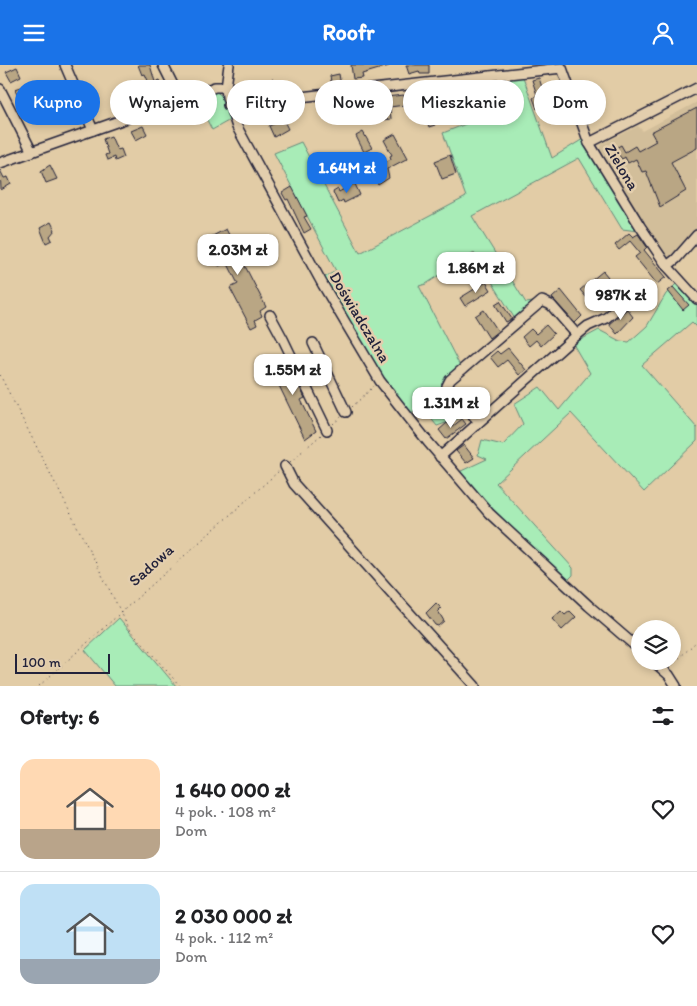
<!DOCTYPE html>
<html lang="pl">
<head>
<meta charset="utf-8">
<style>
	:root { --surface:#fff; --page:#f2f2f2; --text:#202124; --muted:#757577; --line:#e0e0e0; --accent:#1a73e8 }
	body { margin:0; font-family:Itim,sans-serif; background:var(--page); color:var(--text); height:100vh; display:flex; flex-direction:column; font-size:19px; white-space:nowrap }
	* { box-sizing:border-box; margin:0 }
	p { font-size:16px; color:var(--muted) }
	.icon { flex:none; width:28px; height:28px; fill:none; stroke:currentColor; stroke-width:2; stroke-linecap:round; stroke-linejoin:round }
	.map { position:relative; height:621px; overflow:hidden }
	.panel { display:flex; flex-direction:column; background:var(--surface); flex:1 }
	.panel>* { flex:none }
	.guide { position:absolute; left:15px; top:15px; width:668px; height:45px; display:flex; gap:10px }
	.buttons { position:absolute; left:631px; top:555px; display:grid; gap:10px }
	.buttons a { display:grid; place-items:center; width:50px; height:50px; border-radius:50%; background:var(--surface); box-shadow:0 2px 8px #0003; font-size:25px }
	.scale { position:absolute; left:15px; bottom:12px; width:95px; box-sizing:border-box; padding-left:5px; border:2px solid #22223b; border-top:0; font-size:14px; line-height:18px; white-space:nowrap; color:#22223b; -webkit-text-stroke:4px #e3cead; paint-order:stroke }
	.price { position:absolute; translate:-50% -42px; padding:0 11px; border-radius:10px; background:#fff; color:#222; font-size:16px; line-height:32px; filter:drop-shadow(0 1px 2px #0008) }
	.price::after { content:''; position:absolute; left:50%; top:30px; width:15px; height:11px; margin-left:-8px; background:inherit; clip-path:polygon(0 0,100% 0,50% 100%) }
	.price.on { background:var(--accent); color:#fff }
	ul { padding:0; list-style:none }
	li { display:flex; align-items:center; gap:15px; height:125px; padding:0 20px }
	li+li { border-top:1px solid var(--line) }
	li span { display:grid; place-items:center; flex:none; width:140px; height:100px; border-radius:15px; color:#555 }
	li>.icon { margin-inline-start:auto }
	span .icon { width:60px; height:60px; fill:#fffc; stroke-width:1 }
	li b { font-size:21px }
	h2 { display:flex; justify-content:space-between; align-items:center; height:60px; padding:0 20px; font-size:21px }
	.tag { padding:0 18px; border-radius:22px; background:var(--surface); box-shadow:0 2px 8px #0003; font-size:18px; line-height:45px }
	.tag.on { background:var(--accent); color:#fff }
	header { display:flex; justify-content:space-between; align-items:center; height:65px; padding:0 20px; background:var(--accent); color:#fff; font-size:22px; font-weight:700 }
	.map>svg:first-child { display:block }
	.built { fill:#d2be9a }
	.green { fill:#a8ecb7; stroke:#658779 }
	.building { fill:#b9a684; stroke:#22223b }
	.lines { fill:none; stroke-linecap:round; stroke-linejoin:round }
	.minor-casing { stroke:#22223b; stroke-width:12 }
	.path { stroke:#22223b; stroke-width:1; stroke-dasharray:1 4; stroke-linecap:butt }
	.minor { stroke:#e3cead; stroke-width:9 }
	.labels { text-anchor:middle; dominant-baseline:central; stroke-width:5; stroke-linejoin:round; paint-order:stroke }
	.street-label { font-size:16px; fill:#22223b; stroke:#e3cead }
</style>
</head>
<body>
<header><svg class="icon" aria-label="menu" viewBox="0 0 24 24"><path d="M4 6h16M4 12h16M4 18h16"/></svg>Roofr<svg class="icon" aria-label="person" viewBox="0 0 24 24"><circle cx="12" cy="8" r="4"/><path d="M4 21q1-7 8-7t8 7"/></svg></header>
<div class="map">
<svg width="697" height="621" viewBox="0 0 697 621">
	<rect width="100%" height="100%" fill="#e2cca6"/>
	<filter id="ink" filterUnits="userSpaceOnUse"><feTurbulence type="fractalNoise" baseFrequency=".02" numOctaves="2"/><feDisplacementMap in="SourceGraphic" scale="10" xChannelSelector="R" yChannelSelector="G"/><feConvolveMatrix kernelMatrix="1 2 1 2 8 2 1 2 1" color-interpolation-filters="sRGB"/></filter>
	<g filter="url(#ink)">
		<polygon class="built" points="697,37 697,165 680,186 670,193 665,190 606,97 607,94 605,89 601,88 600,85 602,79 638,61 643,66"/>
		<g class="green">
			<polygon points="522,9 552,93 583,74 638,166 622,164 579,93 472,151 526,238 533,237 515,254 474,188 426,219 419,221 460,301 442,319 469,350 437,361 421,341 410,349 385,316 323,213 336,206 274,88 301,77 360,188 466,132 443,68 496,47 483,14"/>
			<polygon points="215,26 222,31 230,55 212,65 196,33"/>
			<polygon points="677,218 697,240 697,262 692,257 642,300 697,363 697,376 644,427 571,348 496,418 573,503 573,510 566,517 492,447 459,407 487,394 478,390 482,375 503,380 523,359 514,339 540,322 559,345 590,308 573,279 599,265 620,276 629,277 647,261 666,229"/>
			<polygon points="119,553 176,621 115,621 85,585"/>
		</g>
		<g class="building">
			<polygon points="138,0 150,0 155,17 160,15 164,24 158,26 161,34 157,36 145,9 142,10"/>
			<polygon points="351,0 389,0 389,1 362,9 363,13 353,14"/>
			<polygon points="406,0 429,0 429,9 420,9 419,6 409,9"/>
			<polygon points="17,2 21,11 11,16 6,7"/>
			<polygon points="339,9 341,21 332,22 330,11"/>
			<polygon points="539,13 547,38 541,40 541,42 537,44 533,33 537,30 532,15"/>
			<polygon points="273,14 276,23 266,26 266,29 245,31 244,29 240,29 239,20 249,19 250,24 266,22 264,17"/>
			<polygon points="28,20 31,29 19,33 15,24"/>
			<polygon points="482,20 482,30 475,31 478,40 468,44 463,32 453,33 452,23 471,24 473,24 473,21"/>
			<polygon points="564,29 568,41 557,45 553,33"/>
			<polygon points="404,30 405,40 390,42 391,54 384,55 383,41 377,41 376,33"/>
			<polygon points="448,39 451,49 447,50 449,56 443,57 439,43"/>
			<polygon points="697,43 697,83 671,97 686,126 660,142 646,106 642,107 636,94 628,98 625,92 622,94 614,84 621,80 625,87 635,81 638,86 656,76 651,67"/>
			<polygon points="278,44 288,64 274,72 269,61 276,58 271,47"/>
			<polygon points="429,45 435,60 429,62 426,54 423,55 420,47"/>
			<polygon points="143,61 147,69 136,75 131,66"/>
			<polygon points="363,67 372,83 364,87 356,71"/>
			<polygon points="395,69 408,93 387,104 389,113 378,120 370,104 391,94 390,91 392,90 384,75"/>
			<polygon points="111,71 117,85 121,84 124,92 115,96 114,92 107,95 105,90 108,89 103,74"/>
			<polygon points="450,90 456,109 442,114 435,96"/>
			<polygon points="50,100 57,114 46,118 41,106"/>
			<polygon points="0,105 4,113 8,112 11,119 1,125"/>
			<polygon points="352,119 355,119 360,130 344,138 343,135 338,138 333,127 338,124 339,127"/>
			<polygon points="292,122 307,151 304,152 311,164 304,168 288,134 286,135 282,128"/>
			<polygon points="51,157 55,165 50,171 52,175 46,178 40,163"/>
			<polygon points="226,164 266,242 260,246 262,251 255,255 257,260 251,263 230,223 238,219 227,197 219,201 205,175"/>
			<polygon points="629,168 633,172 638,169 647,182 644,185 666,212 657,219 635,192 640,188 630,176 619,185 615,180"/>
			<polygon points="603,206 608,212 604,216 606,219 588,234 580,225"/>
			<polygon points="486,217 491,225 465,241 460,233"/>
			<polygon points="673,222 689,240 683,245 668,226"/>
			<polygon points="561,225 582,251 575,258 552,233"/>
			<polygon points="500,236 512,254 506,257 495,239"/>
			<polygon points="627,244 633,252 617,269 609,259"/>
			<polygon points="484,245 498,266 489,273 475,251"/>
			<polygon points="546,260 554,269 541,281 536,275 529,281 522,272 531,264 536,269"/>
			<polygon points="508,283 526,305 519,310 507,295 498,302 490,292 497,286 500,289"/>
			<polygon points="286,294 305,333 301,335 316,366 305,374 270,302"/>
			<polygon points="462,354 466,359 446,374 439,365 447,358 452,362"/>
			<polygon points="464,380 474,393 466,398 456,386"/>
			<polygon points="436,538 441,543 438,546 444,556 438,561 435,560 426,548"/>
			<polygon points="561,546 565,550 570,546 576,552 562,565 552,554"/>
		</g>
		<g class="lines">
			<defs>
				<g id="minor">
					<polyline points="65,0 93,65"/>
					<polyline points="163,0 180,34"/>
					<polyline points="229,0 226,22 227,32 237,62 323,220 380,316 428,377 489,448 589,541 640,585"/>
					<polyline points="0,24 32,87"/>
					<polyline points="228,40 562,3 589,78 640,161 667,201 697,234"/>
					<polyline points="589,78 697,23"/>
					<polyline points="0,98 215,22 226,22"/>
					<polyline points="667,201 676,194 697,170"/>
					<polyline points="270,250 283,274 327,365"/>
					<polyline points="313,278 346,347"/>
					<polyline points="479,357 447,321 450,315 542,236 551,240 577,270"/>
					<polyline points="440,392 577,270 588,261 606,253 625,237"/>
					<polyline points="285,401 294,419 475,621"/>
					<polyline points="653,596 669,610 676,621"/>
				</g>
			</defs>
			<use href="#minor" class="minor-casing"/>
			<g class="path">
				<polyline points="0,310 129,563 180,621"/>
				<polyline points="352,342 374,321"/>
				<polyline points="333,359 341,352"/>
				<polyline points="290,397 321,370"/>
				<polyline points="672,600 697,576"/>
				<polyline points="39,621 279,406"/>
			</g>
			<use href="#minor" class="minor"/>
		</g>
	</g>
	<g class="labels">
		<g class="street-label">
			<text transform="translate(622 102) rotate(59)">Zielona</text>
			<text transform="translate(360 252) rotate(59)">Doświadczalna</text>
			<text transform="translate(151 500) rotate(-42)">Sadowa</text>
		</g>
	</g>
</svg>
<div class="buttons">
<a><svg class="icon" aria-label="layers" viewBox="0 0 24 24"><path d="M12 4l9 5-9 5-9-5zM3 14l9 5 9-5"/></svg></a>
</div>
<div class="scale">100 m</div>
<b class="price on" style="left:347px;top:129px">1.64M zł</b>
<b class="price" style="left:238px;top:211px">2.03M zł</b>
<b class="price" style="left:476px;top:229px">1.86M zł</b>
<b class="price" style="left:621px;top:256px">987K zł</b>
<b class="price" style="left:293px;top:331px">1.55M zł</b>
<b class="price" style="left:451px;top:364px">1.31M zł</b>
<div class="guide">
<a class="tag on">Kupno</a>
<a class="tag">Wynajem</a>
<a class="tag">Filtry</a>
<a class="tag">Nowe</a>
<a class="tag">Mieszkanie</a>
<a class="tag">Dom</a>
</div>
</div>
<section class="panel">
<h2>Oferty: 6<svg class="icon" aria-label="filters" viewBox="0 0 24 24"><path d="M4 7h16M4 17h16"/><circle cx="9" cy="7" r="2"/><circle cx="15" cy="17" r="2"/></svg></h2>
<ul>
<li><span style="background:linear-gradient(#ffd9b3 70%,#b9a48a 0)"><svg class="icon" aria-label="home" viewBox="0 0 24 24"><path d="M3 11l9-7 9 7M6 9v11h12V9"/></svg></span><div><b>1 640 000 zł</b><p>4 pok. · 108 m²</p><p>Dom</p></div><svg class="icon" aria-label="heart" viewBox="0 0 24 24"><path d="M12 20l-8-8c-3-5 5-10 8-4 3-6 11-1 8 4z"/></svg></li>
<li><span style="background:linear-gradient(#bfe0f5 75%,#9aa5b1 0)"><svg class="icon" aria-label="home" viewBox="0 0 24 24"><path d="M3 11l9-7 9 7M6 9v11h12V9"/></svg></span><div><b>2 030 000 zł</b><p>4 pok. · 112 m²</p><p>Dom</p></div><svg class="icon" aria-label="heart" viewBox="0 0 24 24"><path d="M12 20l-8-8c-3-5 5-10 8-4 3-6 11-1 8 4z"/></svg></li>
</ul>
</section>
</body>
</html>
